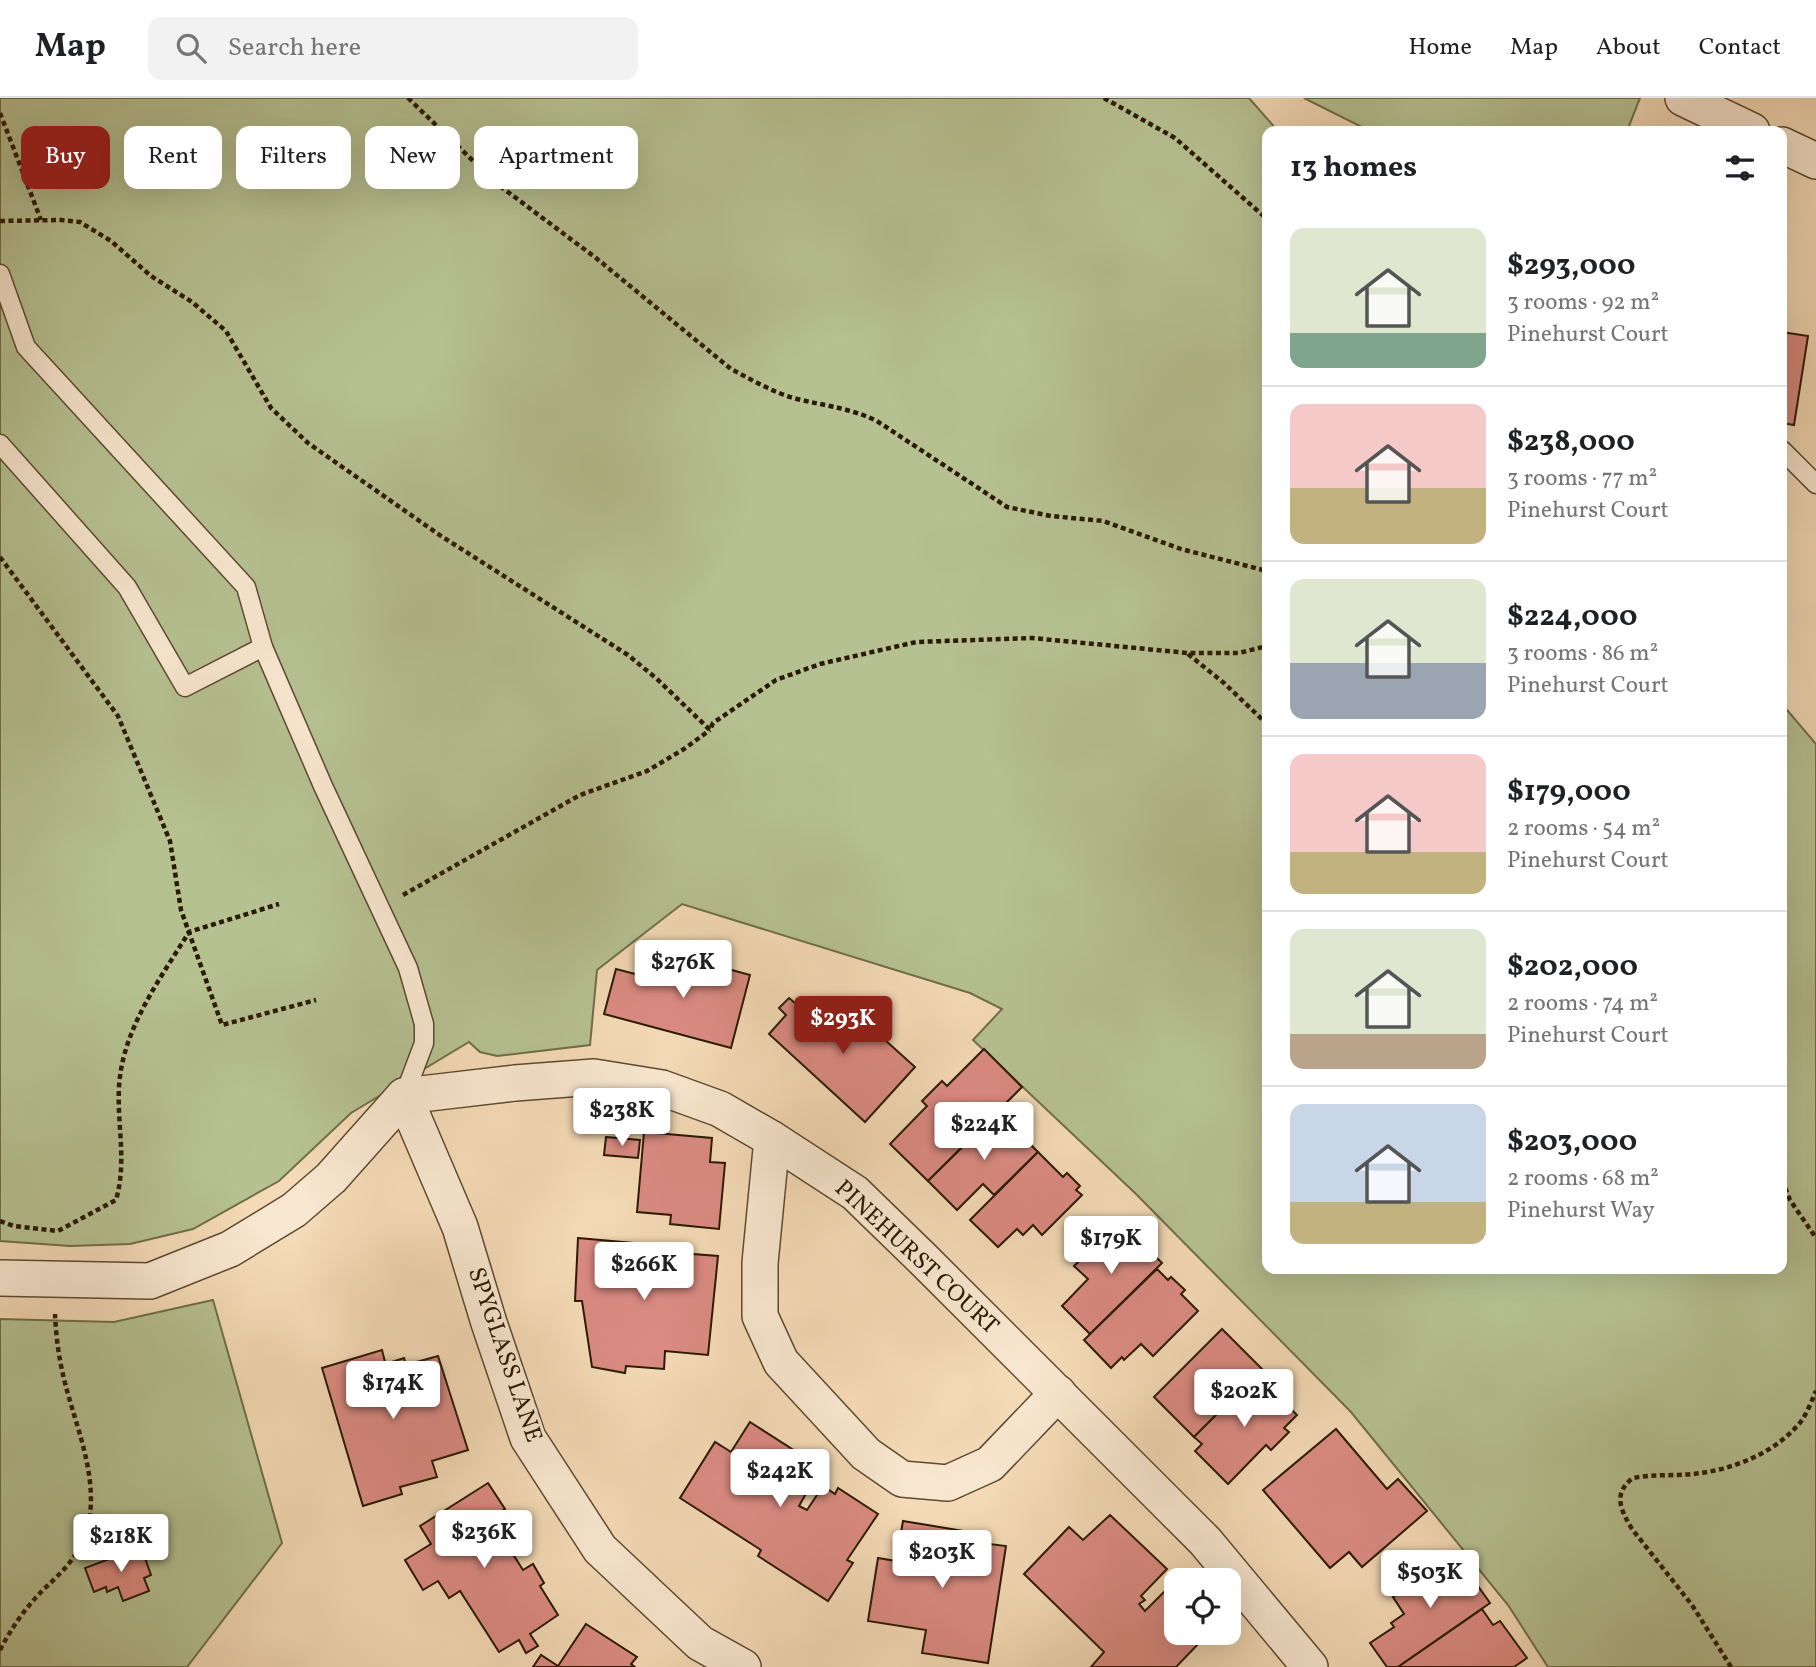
<!DOCTYPE html>
<html lang="en">
<head>
<meta charset="utf-8">
<style>
	:root { --surface:#fff; --page:#f2f2f2; --text:#202124; --muted:#757577; --line:#e0e0e0; --accent:#8f2418 }
	body { margin:0; font-family:Vollkorn,serif; background:var(--page); color:var(--text); height:100vh; display:flex; flex-direction:column; font-size:26px; white-space:nowrap }
	* { box-sizing:border-box; margin:0 }
	p { font-size:23px; color:var(--muted) }
	.icon { flex:none; width:38px; height:38px; fill:none; stroke:currentColor; stroke-width:2; stroke-linecap:round; stroke-linejoin:round }
	.map { position:relative; flex:1; overflow:hidden }
	.panel { position:absolute; left:1262px; top:28px; width:525px; height:1148px; display:flex; flex-direction:column; background:var(--surface); border-radius:14px; box-shadow:0 7px 28px #0002 }
	.panel>* { flex:none }
	.banner { position:absolute; left:21px; top:28px; width:665px; height:63px; display:flex; gap:14px }
	.tools { position:absolute; left:1164px; top:1470px; display:grid; gap:14px }
	.tools a { display:grid; place-items:center; width:77px; height:77px; border-radius:14px; background:var(--surface); box-shadow:0 7px 28px #0002; font-size:35px }
	.price { position:absolute; translate:-50% -60px; padding:0 16px; border-radius:7px; background:#fff; color:#222; font-size:23px; line-height:46px; filter:drop-shadow(0 2px 4px #0008) }
	.price::after { content:''; position:absolute; left:50%; top:42px; width:21px; height:16px; margin-left:-10px; background:inherit; clip-path:polygon(0 0,100% 0,50% 100%) }
	.price.current { background:var(--accent); color:#fff }
	ul { padding:0; list-style:none }
	li { display:flex; align-items:center; gap:21px; height:175px; padding:0 28px }
	li+li { border-top:2px solid var(--line) }
	li span { display:grid; place-items:center; flex:none; width:196px; height:140px; border-radius:14px; color:#555 }
	li>.icon { margin-inline-start:auto }
	span .icon { width:84px; height:84px; fill:#fffc; stroke-width:1 }
	li b { font-size:30px }
	h2 { display:flex; justify-content:space-between; align-items:center; height:84px; padding:0 28px; font-size:30px }
	.tag { padding:0 24px; border-radius:14px; background:var(--surface); box-shadow:0 7px 28px #0002; font-size:24px; line-height:63px }
	.tag.current { background:var(--accent); color:#fff }
	header { display:flex; align-items:center; gap:42px; box-sizing:border-box; height:98px; padding:0 35px; background:var(--surface); border-bottom:2px solid var(--line) }
	header strong { font-size:33px }
	nav { display:flex; gap:38px; margin-inline-start:auto; font-size:24px }
	.search { width:490px; height:63px; background:var(--page); display:flex; align-items:center; gap:18px; box-sizing:border-box; padding:0 24px; border-radius:14px; color:var(--muted); font-size:26px }
	.map>svg:first-child { display:block }
	.green { fill:#b6c192; stroke:#706e4a; stroke-width:2 }
	.building { fill:#db8b82; stroke:#2b1a03; stroke-width:2 }
	.lines { fill:none; stroke-linecap:round; stroke-linejoin:round }
	.lane-casing { stroke:#5d4a30; stroke-width:21 }
	.street-casing { stroke:#5d4a30; stroke-width:38 }
	.path { stroke:#2b1a03; stroke-width:4.5; stroke-dasharray:5 3.5; stroke-linecap:butt }
	.lane { stroke:#f8e7d0; stroke-width:18 }
	.street { stroke:#f8e7d0; stroke-width:35 }
	.labels { text-anchor:middle; dominant-baseline:central; stroke-width:6; stroke-linejoin:round; paint-order:stroke }
	.street-label { font-size:24px; fill:#2b1a03; stroke:#f8e7d0 }
</style>
</head>
<body>
<header>
<strong>Map</strong>
<div class="search"><svg class="icon" aria-label="search" viewBox="0 0 24 24"><circle cx="10" cy="10" r="6"/><path d="M15 15l6 6"/></svg>Search here</div>
<nav><a>Home</a><a>Map</a><a>About</a><a>Contact</a></nav>
</header>
<div class="map">
<svg width="1816" height="1569" viewBox="0 0 1816 1569">
	<rect width="100%" height="100%" fill="#f4dab6"/>
	<filter id="stains"><feTurbulence type="fractalNoise" baseFrequency=".00286" numOctaves="4"/><feColorMatrix values="0 0 0 0 .2 0 0 0 0 .09 0 0 0 0 .02 0 0 0 .5 -.17"/></filter>
	<radialGradient id="worn" r=".72"><stop offset=".6" stop-color="#630" stop-opacity="0"/><stop offset="1" stop-color="#630" stop-opacity=".3"/></radialGradient>
	<g class="green">
		<polygon points="0,0 1249,0 1278,33 1267,33 1267,1171 1782,1171 1782,606 1816,646 1816,1569 1548,1569 1508,1507 1351,1314 1135,1095 973,942 1002,911 970,895 682,806 597,872 590,947 497,958 480,954 469,944 351,1015 279,1083 193,1131 130,1146 70,1148 0,1143"/>
		<polygon points="1304,0 1640,0 1627,33 1363,33 1364,30"/>
		<polygon points="213,1202 282,1445 187,1569 0,1569 0,1221 114,1224"/>
	</g>
	<g class="building">
		<polygon points="1782,234 1808,238 1794,327 1782,325"/>
		<polygon points="669,855 750,877 731,950 604,916 616,871 662,883"/>
		<polygon points="789,900 796,906 802,900 837,932 854,914 915,969 865,1024 769,936 786,917 779,910"/>
		<polygon points="984,951 1022,989 928,1083 890,1046 927,1008 922,1003 942,983 947,988"/>
		<polygon points="998,1014 1038,1054 994,1097 983,1086 957,1112 928,1083"/>
		<polygon points="644,1034 712,1040 710,1064 725,1065 719,1131 670,1126 671,1117 637,1114"/>
		<polygon points="606,1039 640,1042 638,1060 604,1057"/>
		<polygon points="1038,1054 1063,1079 1067,1075 1080,1088 1076,1092 1082,1097 1042,1137 1033,1127 1023,1137 1017,1131 998,1149 970,1122"/>
		<polygon points="1121,1123 1137,1140 1140,1137 1154,1151 1151,1154 1162,1165 1090,1236 1062,1208 1088,1181 1074,1168"/>
		<polygon points="578,1140 667,1148 667,1154 718,1158 708,1257 665,1253 664,1271 626,1268 625,1275 592,1269 582,1203 575,1203"/>
		<polygon points="1157,1171 1168,1182 1171,1179 1185,1192 1181,1196 1198,1213 1153,1258 1141,1246 1124,1262 1122,1259 1111,1270 1084,1242"/>
		<polygon points="1222,1231 1262,1271 1194,1339 1154,1299"/>
		<polygon points="382,1252 387,1272 391,1271 389,1265 404,1260 406,1267 438,1258 468,1352 432,1363 437,1379 400,1389 402,1396 363,1408 322,1270"/>
		<polygon points="1256,1277 1297,1317 1284,1330 1289,1334 1271,1352 1266,1347 1228,1386 1195,1353 1202,1346 1194,1339"/>
		<polygon points="750,1324 817,1367 803,1389 808,1392 799,1408 807,1412 823,1388 835,1396 838,1390 878,1416 847,1462 853,1465 828,1503 758,1458 761,1452 680,1400 715,1344 731,1354"/>
		<polygon points="1336,1331 1387,1391 1398,1381 1427,1413 1362,1469 1349,1454 1330,1470 1263,1392"/>
		<polygon points="488,1385 505,1411 500,1414 514,1436 504,1442 523,1472 533,1466 544,1485 540,1488 558,1517 530,1536 538,1548 526,1555 519,1542 499,1554 460,1493 449,1500 438,1483 423,1492 405,1462 431,1446 420,1428"/>
		<polygon points="1110,1417 1167,1471 1141,1498 1145,1502 1139,1506 1145,1513 1170,1488 1176,1494 1176,1535 1197,1535 1203,1541 1176,1569 1091,1569 1104,1554 1024,1476 1069,1429 1083,1442"/>
		<polygon points="903,1423 982,1436 981,1445 1006,1448 988,1565 922,1555 926,1532 868,1523 878,1460 896,1463"/>
		<polygon points="141,1449 151,1477 144,1480 149,1493 123,1503 118,1489 107,1494 106,1489 94,1494 85,1470"/>
		<polygon points="1453,1453 1490,1505 1398,1569 1387,1569 1370,1545 1394,1529 1391,1525 1404,1516 1393,1499 1417,1483 1415,1479"/>
		<polygon points="1482,1511 1493,1527 1500,1523 1527,1560 1514,1569 1398,1569"/>
		<polygon points="586,1526 637,1559 631,1566 635,1569 533,1569 541,1557 558,1568"/>
	</g>
	<g class="lines">
		<defs>
			<g id="lane">
				<polyline points="0,176 26,249 246,489 263,549 323,688 408,870 424,926 424,945 404,998"/>
				<polyline points="0,346 127,489 185,589 263,549"/>
				<polyline points="1782,352 1816,386"/>
			</g>
			<g id="street">
				<polyline points="1683,0 1752,33"/>
				<polyline points="1782,47 1816,63"/>
				<polyline points="404,998 515,985 594,979 662,990 720,1011 772,1041 855,1095 924,1162 1205,1443 1310,1569"/>
				<polyline points="404,998 460,1129 489,1225 528,1340 600,1451 700,1545 743,1569"/>
				<polyline points="772,1041 760,1165 760,1218 781,1264 866,1356 902,1381 948,1385 990,1366 1058,1295"/>
				<polyline points="0,1180 150,1183 230,1151 294,1112 331,1080 404,998"/>
			</g>
		</defs>
		<use href="#lane" class="lane-casing"/>
		<use href="#street" class="street-casing"/>
		<g class="path">
			<path d="M408 0 496 85 596 160 731 271C752 282 774 295 797 301 826 308 850 310 877 323L1007 409 1051 418 1103 423 1181 451 1267 473"/>
			<polyline points="1104,0 1175,40 1267,121"/>
			<polyline points="0,15 41,122"/>
			<polyline points="0,123 61,122 80,124 111,143 151,178 192,204 226,233 271,310 308,345 441,438 628,557 657,581 710,632 713,625 776,582 820,566 916,544 1032,540 1188,555 1239,555 1267,548"/>
			<polyline points="0,459 118,618 170,743 181,812 222,927 316,902"/>
			<polyline points="1188,556 1224,585 1267,626"/>
			<polyline points="403,797 580,697 647,673 684,651 710,632"/>
			<polyline points="1782,1082 1790,1102 1816,1140"/>
			<path d="M0 1123 14 1128 58 1133 116 1102C127 1064 117 1028 119 989 122 932 160 881 189 834L279 806"/>
			<path d="M0 1552C11 1531 24 1512 40 1495 51 1484 64 1473 73 1460 111 1407 79 1340 65 1285 59 1262 56 1239 55 1216"/>
			<path d="M1731 1569 1692 1507 1632 1431C1621 1412 1612 1396 1633 1380 1652 1376 1673 1378 1693 1376 1732 1372 1777 1355 1802 1322 1808 1313 1812 1302 1816 1293"/>
		</g>
		<use href="#lane" class="lane"/>
		<use href="#street" class="street"/>
	</g>
	<g class="labels">
		<g class="street-label">
			<text transform="translate(916 1160) rotate(43)">PINEHURST COURT</text>
			<text transform="translate(504 1257) rotate(71)">SPYGLASS LANE</text>
		</g>
	</g>
	<rect width="100%" height="100%" filter="url(#stains)"/>
	<rect width="100%" height="100%" fill="url(#worn)"/>
</svg>
<div class="tools">
<a><svg class="icon" aria-label="locate" viewBox="0 0 24 24"><circle cx="12" cy="12" r="6"/><path d="M12 2v4M12 18v4M2 12h4M18 12h4"/></svg></a>
</div>
<b class="price" style="left:683px;top:902px">$276K</b>
<b class="price current" style="left:843px;top:958px">$293K</b>
<b class="price" style="left:622px;top:1050px">$238K</b>
<b class="price" style="left:984px;top:1064px">$224K</b>
<b class="price" style="left:1111px;top:1178px">$179K</b>
<b class="price" style="left:644px;top:1204px">$266K</b>
<b class="price" style="left:393px;top:1323px">$174K</b>
<b class="price" style="left:1244px;top:1331px">$202K</b>
<b class="price" style="left:780px;top:1411px">$242K</b>
<b class="price" style="left:484px;top:1472px">$236K</b>
<b class="price" style="left:121px;top:1476px">$218K</b>
<b class="price" style="left:942px;top:1492px">$203K</b>
<b class="price" style="left:1430px;top:1512px">$503K</b>
<div class="banner">
<a class="tag current">Buy</a>
<a class="tag">Rent</a>
<a class="tag">Filters</a>
<a class="tag">New</a>
<a class="tag">Apartment</a>
</div>
<section class="panel">
<h2>13 homes<svg class="icon" aria-label="filters" viewBox="0 0 24 24"><path d="M4 7h16M4 17h16"/><circle cx="9" cy="7" r="2"/><circle cx="15" cy="17" r="2"/></svg></h2>
<ul>
<li><span style="background:linear-gradient(#dfe7d0 75%,#7fa58c 0)"><svg class="icon" aria-label="home" viewBox="0 0 24 24"><path d="M3 11l9-7 9 7M6 9v11h12V9"/></svg></span><div><b>$293,000</b><p>3 rooms · 92 m²</p><p>Pinehurst Court</p></div></li>
<li><span style="background:linear-gradient(#f6c9c9 60%,#c2b280 0)"><svg class="icon" aria-label="home" viewBox="0 0 24 24"><path d="M3 11l9-7 9 7M6 9v11h12V9"/></svg></span><div><b>$238,000</b><p>3 rooms · 77 m²</p><p>Pinehurst Court</p></div></li>
<li><span style="background:linear-gradient(#dfe7d0 60%,#9aa5b1 0)"><svg class="icon" aria-label="home" viewBox="0 0 24 24"><path d="M3 11l9-7 9 7M6 9v11h12V9"/></svg></span><div><b>$224,000</b><p>3 rooms · 86 m²</p><p>Pinehurst Court</p></div></li>
<li><span style="background:linear-gradient(#f6c9c9 70%,#c2b280 0)"><svg class="icon" aria-label="home" viewBox="0 0 24 24"><path d="M3 11l9-7 9 7M6 9v11h12V9"/></svg></span><div><b>$179,000</b><p>2 rooms · 54 m²</p><p>Pinehurst Court</p></div></li>
<li><span style="background:linear-gradient(#dfe7d0 75%,#b9a48a 0)"><svg class="icon" aria-label="home" viewBox="0 0 24 24"><path d="M3 11l9-7 9 7M6 9v11h12V9"/></svg></span><div><b>$202,000</b><p>2 rooms · 74 m²</p><p>Pinehurst Court</p></div></li>
<li><span style="background:linear-gradient(#c9d6e8 70%,#c2b280 0)"><svg class="icon" aria-label="home" viewBox="0 0 24 24"><path d="M3 11l9-7 9 7M6 9v11h12V9"/></svg></span><div><b>$203,000</b><p>2 rooms · 68 m²</p><p>Pinehurst Way</p></div></li>
</ul>
</section>
</div>
</body>
</html>
